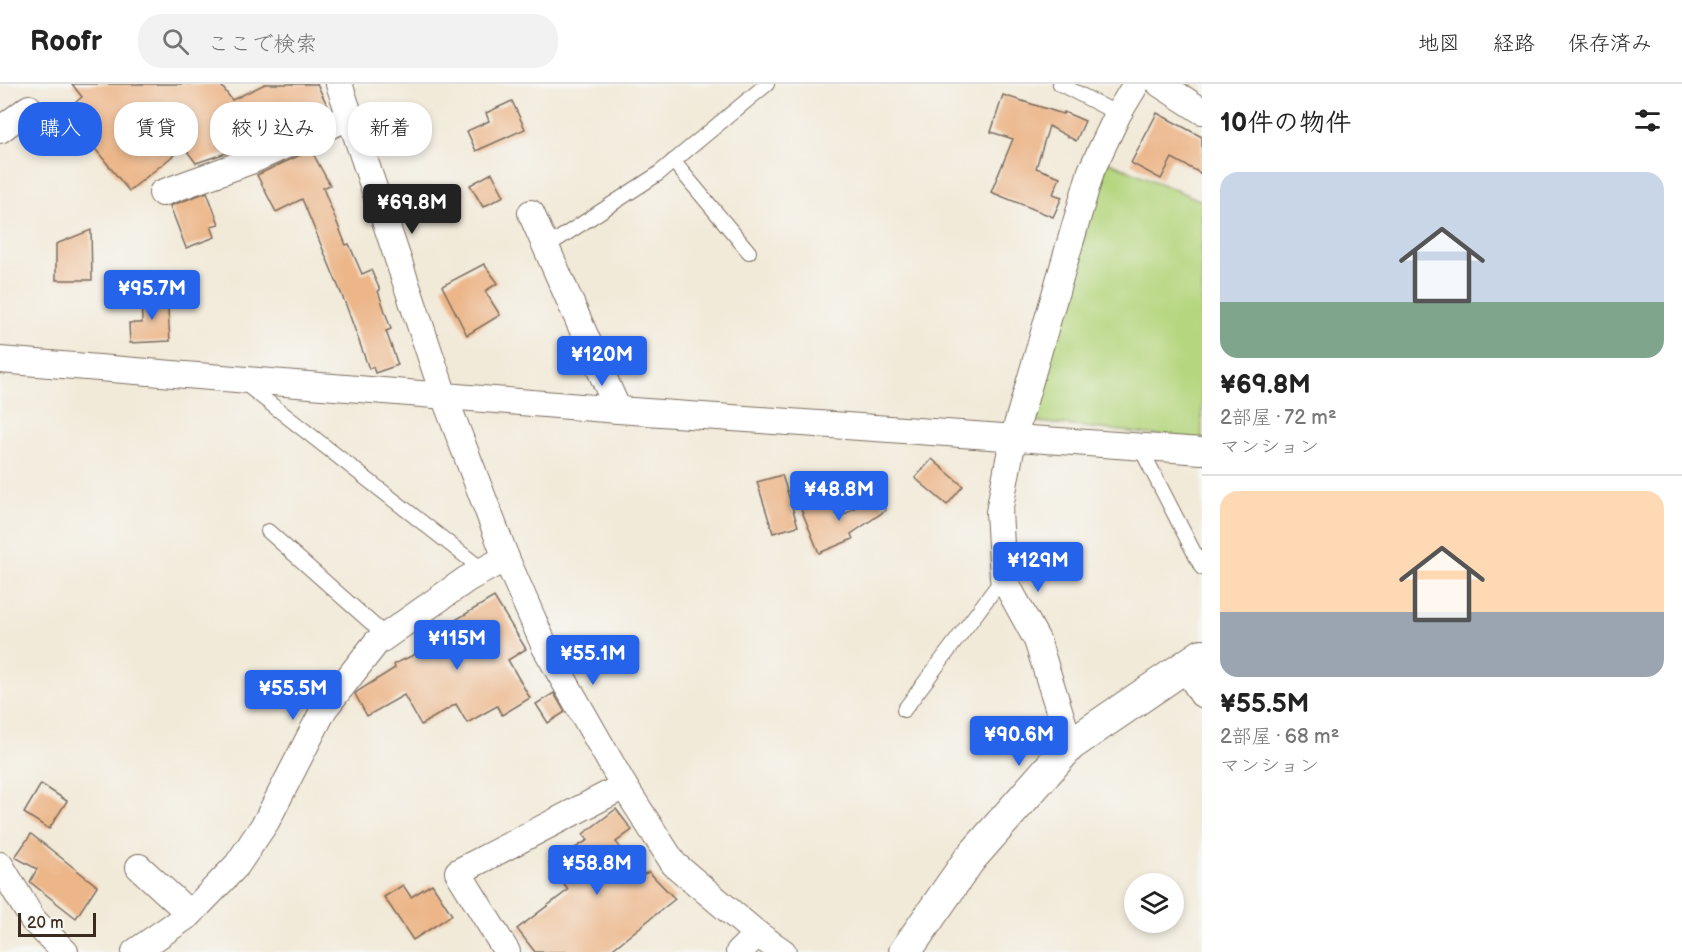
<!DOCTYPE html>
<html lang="ja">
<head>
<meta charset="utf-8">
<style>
	:root { --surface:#fff; --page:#f2f2f2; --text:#222; --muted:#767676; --line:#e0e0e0; --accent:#2563eb }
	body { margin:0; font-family:"Balsamiq Sans","Klee One",sans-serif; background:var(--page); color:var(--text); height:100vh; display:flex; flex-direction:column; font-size:22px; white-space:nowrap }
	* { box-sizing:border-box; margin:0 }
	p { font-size:20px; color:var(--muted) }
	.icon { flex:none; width:33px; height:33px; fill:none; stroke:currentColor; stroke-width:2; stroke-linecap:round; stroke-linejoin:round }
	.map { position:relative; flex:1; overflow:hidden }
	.sheet { display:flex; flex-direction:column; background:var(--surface); width:480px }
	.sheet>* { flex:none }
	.top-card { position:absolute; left:18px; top:18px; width:570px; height:54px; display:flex; gap:12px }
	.buttons { position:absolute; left:1124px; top:789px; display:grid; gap:12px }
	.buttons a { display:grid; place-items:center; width:60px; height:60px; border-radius:50%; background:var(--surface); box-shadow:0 3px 9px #0003; font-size:30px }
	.scale { position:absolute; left:18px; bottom:15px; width:78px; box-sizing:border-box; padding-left:6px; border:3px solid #3b2a1e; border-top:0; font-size:16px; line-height:21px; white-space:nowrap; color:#3b2a1e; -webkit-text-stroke:4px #f6f6f2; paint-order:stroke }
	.price { position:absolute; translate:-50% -51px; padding:0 14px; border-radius:6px; background:var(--accent); color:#fff; font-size:20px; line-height:39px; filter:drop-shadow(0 2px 3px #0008) }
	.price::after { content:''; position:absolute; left:50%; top:36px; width:18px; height:14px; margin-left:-9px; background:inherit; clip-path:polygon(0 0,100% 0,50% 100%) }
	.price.on { background:#222; color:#fff }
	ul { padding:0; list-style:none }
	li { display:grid; align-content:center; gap:12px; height:318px; padding:0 18px }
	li+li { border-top:2px solid var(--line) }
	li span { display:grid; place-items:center; height:186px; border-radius:18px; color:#555 }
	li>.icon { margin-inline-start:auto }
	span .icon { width:108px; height:108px; fill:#fffc; stroke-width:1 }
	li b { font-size:26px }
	h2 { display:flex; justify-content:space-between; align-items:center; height:72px; padding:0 18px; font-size:26px }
	.tag { padding:0 21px; border-radius:24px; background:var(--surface); box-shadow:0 3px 9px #0003; font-size:21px; line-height:54px }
	.tag.on { background:var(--accent); color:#fff }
	header { display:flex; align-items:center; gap:36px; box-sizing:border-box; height:84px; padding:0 30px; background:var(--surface); border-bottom:2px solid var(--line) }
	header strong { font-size:28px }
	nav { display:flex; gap:33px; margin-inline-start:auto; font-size:21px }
	.search { width:420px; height:54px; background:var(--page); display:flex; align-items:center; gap:15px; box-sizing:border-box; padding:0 21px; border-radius:24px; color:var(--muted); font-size:22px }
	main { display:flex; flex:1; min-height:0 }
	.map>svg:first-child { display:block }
	.green { fill:#b5d67e; stroke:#78804e; stroke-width:1.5 }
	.building { fill:#ecb689 }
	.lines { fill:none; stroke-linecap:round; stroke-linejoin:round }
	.service-casing { stroke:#7b6d5f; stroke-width:16 }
	.minor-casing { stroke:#7b6d5f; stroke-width:28 }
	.tertiary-casing { stroke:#7b6d5f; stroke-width:34 }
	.service { stroke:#fff; stroke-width:14 }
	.minor { stroke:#fff; stroke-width:26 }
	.tertiary { stroke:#fff; stroke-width:32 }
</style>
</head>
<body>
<header>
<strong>Roofr</strong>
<div class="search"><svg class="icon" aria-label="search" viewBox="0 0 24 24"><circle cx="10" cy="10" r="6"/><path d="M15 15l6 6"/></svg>ここで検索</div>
<nav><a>地図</a><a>経路</a><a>保存済み</a></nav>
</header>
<main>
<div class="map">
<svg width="1202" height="868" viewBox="0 0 1202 868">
	<rect width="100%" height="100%" fill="#f6f6f2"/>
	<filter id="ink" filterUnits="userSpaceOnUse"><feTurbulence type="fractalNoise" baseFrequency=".0167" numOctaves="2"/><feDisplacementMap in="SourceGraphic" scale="12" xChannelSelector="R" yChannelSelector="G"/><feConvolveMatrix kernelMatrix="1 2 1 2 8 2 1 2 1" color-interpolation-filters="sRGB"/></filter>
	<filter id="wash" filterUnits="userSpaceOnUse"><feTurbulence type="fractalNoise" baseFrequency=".008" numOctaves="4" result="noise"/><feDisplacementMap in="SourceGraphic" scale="24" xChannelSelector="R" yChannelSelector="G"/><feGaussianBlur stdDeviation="1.35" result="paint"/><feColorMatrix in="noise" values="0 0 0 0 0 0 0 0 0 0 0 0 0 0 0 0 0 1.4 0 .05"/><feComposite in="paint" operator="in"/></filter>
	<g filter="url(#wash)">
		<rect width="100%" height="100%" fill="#f2ead9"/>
		<polygon class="green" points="1107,77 1202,117 1202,356 1029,337"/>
		<g id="blocks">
			<g class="building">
				<polygon points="72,0 220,0 232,16 265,0 317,0 329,25 247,62 196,79 184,63 129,107 65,27 82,13"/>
				<polygon points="1003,11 1063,30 1064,28 1085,37 1076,57 1049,42 1036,84 1060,93 1053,110 1062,113 1053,133 991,108 1013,55 991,48"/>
				<polygon points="512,17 525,45 476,67 467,47 489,37 486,29"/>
				<polygon points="1157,29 1202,53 1202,90 1172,74 1161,95 1131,79"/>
				<polygon points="311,66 330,101 323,104 346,161 349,160 362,190 371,186 380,206 378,207 391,245 386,247 398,281 375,289 373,283 369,285 346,221 302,115 276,128 257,91"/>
				<polygon points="492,89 504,112 483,123 470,101"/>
				<polygon points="207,108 219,140 211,142 215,153 186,164 170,122"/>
				<polygon points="91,146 92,196 56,196 56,160"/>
				<polygon points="484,180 498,199 485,207 500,231 467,251 442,202"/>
				<polygon points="167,211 170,257 130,259 129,239 142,239 141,212"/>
				<polygon points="932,375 963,402 947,421 915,394"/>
				<polygon points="782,391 798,442 773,449 757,398"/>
				<polygon points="875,410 886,426 851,450 853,455 819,469 801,425 830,414 836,430 842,427 844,431"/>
				<polygon points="494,513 526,565 508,576 530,614 502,631 497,622 467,639 456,620 421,641 404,611 367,632 355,610 358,607 395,584 394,580 449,555 442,544"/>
				<polygon points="554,609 565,628 548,639 536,620"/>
				<polygon points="41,700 67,717 49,745 24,729"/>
				<polygon points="616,725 632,746 616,758 642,791 649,788 675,815 609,868 535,868 517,845 568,806 549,780 588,756 583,750"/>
				<polygon points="31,750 97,802 76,834 30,798 37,785 15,773"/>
				<polygon points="432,800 452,831 413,856 384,813 403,801 411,813"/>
			</g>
		</g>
	</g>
	<g filter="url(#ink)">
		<use href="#blocks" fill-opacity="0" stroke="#7b6d5f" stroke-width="1.5"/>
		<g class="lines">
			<defs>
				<g id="service">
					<polyline points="1060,0 1118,30"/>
					<polyline points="673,77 749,168"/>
					<polyline points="546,163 658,90 767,0"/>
					<polyline points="244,299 483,486"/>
					<polyline points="1140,363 1202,484"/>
					<polyline points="268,447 386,552"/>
					<polyline points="904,626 1003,494"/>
				</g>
				<g id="minor">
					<polyline points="339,0 444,312 506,474 545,563 624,702 674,780 757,850 783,868"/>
					<polyline points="1160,0 1202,27"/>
					<polyline points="0,46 29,24"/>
					<polyline points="162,109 253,76 349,33"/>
					<polyline points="531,129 618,326"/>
					<polyline points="0,276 618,326 1202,367"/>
					<polyline points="1184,581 1202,610"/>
					<polyline points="1070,661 1037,556 1003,494 999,428 1013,355 1091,87 1118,30 1136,0"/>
					<polyline points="0,781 33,836 65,868"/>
					<polyline points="139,783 190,830"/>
					<polyline points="135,868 190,830 237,781 266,738 324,625 376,559 467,495 506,474"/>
					<polyline points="507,868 458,788 624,702"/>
					<polyline points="739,868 757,850"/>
				</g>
				<polyline id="tertiary" points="905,868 969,776 1070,661 1202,571"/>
			</defs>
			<use href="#service" class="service-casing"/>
			<use href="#minor" class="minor-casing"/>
			<use href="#tertiary" class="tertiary-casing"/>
			<use href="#service" class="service"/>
			<use href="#minor" class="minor"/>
			<use href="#tertiary" class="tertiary"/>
		</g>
	</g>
</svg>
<div class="buttons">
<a><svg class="icon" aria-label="layers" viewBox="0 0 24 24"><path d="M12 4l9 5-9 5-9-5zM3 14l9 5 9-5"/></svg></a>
</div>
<div class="scale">20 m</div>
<b class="price on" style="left:412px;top:151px">¥69.8M</b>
<b class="price" style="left:152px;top:237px">¥95.7M</b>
<b class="price" style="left:602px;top:303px">¥120M</b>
<b class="price" style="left:839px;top:438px">¥48.8M</b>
<b class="price" style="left:1038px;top:509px">¥129M</b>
<b class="price" style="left:457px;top:587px">¥115M</b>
<b class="price" style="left:593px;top:602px">¥55.1M</b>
<b class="price" style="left:293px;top:637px">¥55.5M</b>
<b class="price" style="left:1019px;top:683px">¥90.6M</b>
<b class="price" style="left:597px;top:812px">¥58.8M</b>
<div class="top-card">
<a class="tag on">購入</a>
<a class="tag">賃貸</a>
<a class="tag">絞り込み</a>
<a class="tag">新着</a>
</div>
</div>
<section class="sheet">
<h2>10件の物件<svg class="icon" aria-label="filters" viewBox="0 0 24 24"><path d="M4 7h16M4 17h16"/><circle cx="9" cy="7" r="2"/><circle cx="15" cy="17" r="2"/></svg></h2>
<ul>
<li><span style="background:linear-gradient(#c9d6e8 70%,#7fa58c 0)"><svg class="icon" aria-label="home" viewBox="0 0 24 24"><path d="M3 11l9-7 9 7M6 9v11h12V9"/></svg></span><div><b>¥69.8M</b><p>2部屋 · 72 m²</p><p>マンション</p></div></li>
<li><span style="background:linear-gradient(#ffd9b3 65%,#9aa5b1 0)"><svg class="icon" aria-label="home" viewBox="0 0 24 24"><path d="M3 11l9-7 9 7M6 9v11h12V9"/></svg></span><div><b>¥55.5M</b><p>2部屋 · 68 m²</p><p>マンション</p></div></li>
</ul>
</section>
</main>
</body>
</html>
